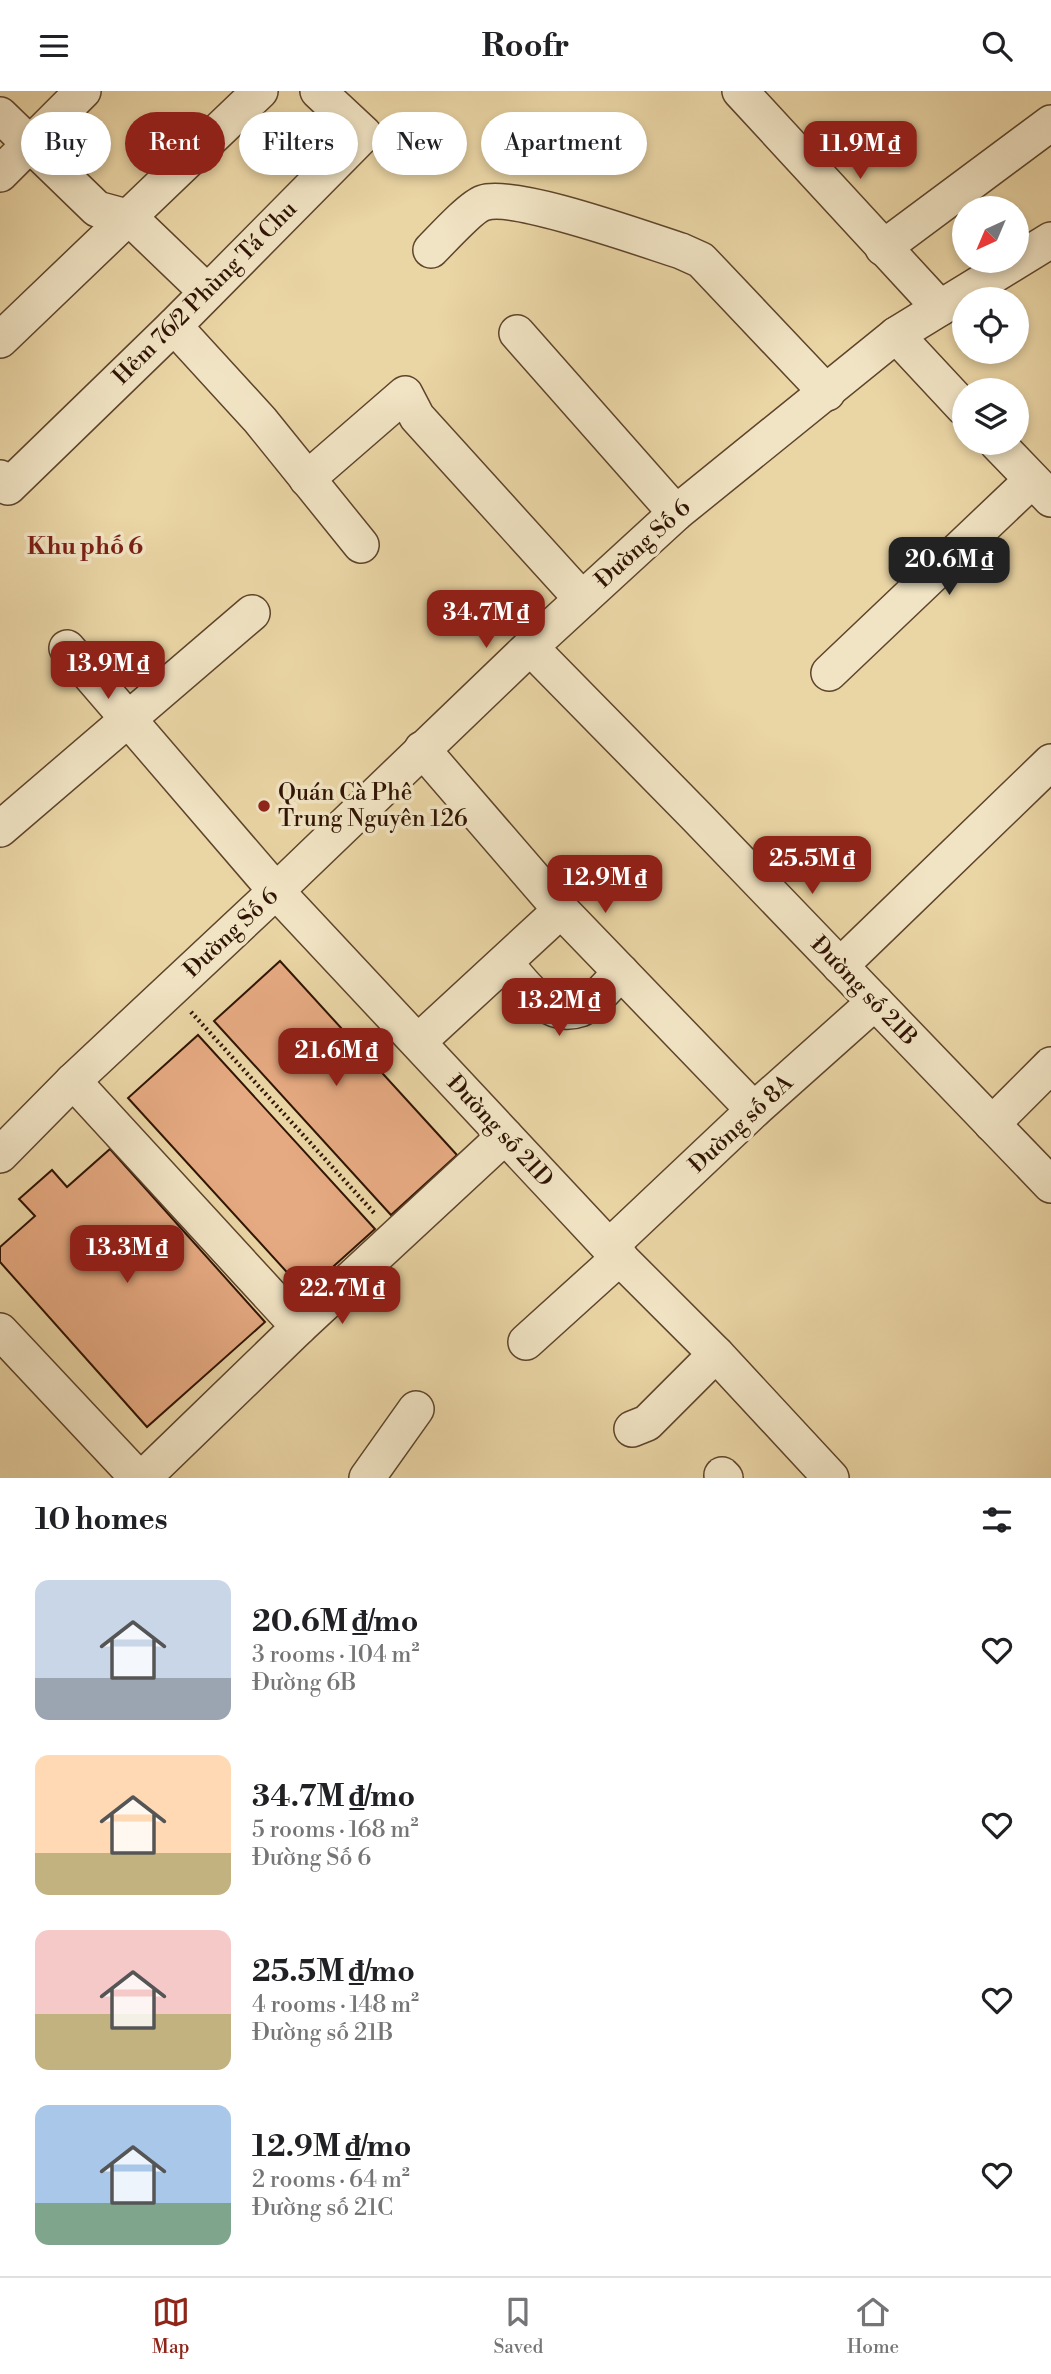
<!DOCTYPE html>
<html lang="en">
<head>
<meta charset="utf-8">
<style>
	:root { --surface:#fff; --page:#f6f6f6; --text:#202124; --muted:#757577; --line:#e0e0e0; --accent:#8f2418 }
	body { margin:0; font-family:"Libre Bodoni",serif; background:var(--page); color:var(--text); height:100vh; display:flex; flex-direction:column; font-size:26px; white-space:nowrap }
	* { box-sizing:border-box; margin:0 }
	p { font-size:23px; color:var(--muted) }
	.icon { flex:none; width:38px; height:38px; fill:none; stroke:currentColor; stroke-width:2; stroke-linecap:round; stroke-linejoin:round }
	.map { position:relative; height:1387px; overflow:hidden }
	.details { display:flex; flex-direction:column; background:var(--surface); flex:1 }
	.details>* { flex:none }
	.guide { position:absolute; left:21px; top:21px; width:700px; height:63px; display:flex; gap:14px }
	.needle { width:46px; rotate:224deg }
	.fabs { position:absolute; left:952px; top:105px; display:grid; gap:14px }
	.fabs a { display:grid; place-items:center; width:77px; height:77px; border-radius:50%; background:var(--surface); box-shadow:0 4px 10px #0003; font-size:35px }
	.price { position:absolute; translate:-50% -60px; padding:0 16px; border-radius:14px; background:var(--accent); color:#fff; font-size:23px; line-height:46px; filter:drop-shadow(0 2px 4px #0008) }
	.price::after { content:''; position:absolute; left:50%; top:42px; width:21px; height:16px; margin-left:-10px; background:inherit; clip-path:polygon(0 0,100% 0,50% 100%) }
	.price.active { background:#222; color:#fff }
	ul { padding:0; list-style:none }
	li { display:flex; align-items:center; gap:21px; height:175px; padding:0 35px }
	li span { display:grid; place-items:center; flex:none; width:196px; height:140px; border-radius:14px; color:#555 }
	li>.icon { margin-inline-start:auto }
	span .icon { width:84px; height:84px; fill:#fffc; stroke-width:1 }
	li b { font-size:30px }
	h2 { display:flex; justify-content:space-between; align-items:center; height:84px; padding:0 35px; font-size:30px }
	.tag { padding:0 24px; border-radius:32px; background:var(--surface); box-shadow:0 4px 10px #0003; font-size:24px; line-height:63px }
	.tag.active { background:var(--accent); color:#fff }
	header { display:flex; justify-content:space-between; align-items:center; height:91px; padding:0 35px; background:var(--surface); font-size:32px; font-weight:700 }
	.tabs { display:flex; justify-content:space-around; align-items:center; height:98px; border-top:2px solid var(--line); background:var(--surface); font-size:19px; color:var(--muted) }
	.tabs a { display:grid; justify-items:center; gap:4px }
	.tabs .active { color:var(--accent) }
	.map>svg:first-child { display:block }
	.building { fill:#e6aa82; stroke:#301404; stroke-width:2 }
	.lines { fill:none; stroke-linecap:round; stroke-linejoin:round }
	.minor-casing { stroke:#5e442c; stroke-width:38 }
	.path { stroke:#301404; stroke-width:4.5; stroke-dasharray:2 3.5; stroke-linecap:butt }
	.minor { stroke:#f1e4c4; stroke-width:35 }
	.poi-dot { fill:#8f2418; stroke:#f1e4c4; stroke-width:2.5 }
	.labels { text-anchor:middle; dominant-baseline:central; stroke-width:7; stroke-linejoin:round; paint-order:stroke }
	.street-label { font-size:23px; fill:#301404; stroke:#f1e4c4 }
	.poi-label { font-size:23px; fill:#301404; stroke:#f1e4c4; text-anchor:start }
	.neighbourhood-label { font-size:24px; font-weight:bold; fill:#7a1f14; stroke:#f1e4c4 }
</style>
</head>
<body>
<header><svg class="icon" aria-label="menu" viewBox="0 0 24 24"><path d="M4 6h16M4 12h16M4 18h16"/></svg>Roofr<svg class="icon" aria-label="search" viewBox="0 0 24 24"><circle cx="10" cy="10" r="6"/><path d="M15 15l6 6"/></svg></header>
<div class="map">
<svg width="1051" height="1387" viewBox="0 0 1051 1387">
	<rect width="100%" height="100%" fill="#ead5a5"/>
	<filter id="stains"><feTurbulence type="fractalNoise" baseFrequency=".00286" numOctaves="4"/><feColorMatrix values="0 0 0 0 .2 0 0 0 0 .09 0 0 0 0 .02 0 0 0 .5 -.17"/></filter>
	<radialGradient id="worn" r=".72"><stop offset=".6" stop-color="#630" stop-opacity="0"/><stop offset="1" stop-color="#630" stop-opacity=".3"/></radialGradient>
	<g class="building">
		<polygon points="280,870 457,1064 391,1124 214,930"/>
		<polygon points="198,944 375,1138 305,1201 128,1007"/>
		<polygon points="110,1058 265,1231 147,1336 0,1171 0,1156 35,1125 19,1108 52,1079 67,1096"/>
	</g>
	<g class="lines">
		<defs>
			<g id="minor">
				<polyline points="740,0 940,217"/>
				<polyline points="0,24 97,118 130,127 207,201"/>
				<polyline points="0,83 83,0"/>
				<polyline points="883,157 1051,32"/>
				<path d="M431 159C442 148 471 116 483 112 514 101 643 148 681 160L701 169 827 302"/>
				<polyline points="174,235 260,329 361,454"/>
				<polyline points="517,242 676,422"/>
				<polyline points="896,244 964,317"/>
				<polyline points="0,249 260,0"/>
				<polyline points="997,352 1051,408"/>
				<polyline points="0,387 8,396 174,235 364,43 318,0"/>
				<polyline points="307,388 405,303 417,326 582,508"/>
				<polyline points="530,556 696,725 1051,1094"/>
				<polyline points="67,557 276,800 609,1156 716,1263 831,1387"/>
				<polyline points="829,582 1032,389"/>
				<polyline points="422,658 561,819 754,1019"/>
				<polyline points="0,738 252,522"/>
				<path d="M505 872C523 892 547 930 580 918 595 912 609 893 621 881"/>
				<polyline points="840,875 1051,671"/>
				<polyline points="418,951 561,819"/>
				<polyline points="73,990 299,1236"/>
				<polyline points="992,1033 1051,974"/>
				<polyline points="0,1064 73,990 276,800 530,556 676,422 896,244 1051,149"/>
				<polyline points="609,1156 754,1019 875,911"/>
				<polyline points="0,1240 138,1387"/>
				<polyline points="526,1251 620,1166"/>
				<polyline points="632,1338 647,1332 716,1263"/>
				<polyline points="722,1384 725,1387"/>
				<polyline points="143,1387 299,1236 505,1045"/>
				<polyline points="367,1387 416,1318"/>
			</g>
		</defs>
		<use href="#minor" class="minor-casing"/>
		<polyline class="path" points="191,921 376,1124"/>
		<use href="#minor" class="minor"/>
	</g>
	<circle class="poi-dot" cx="264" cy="715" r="7"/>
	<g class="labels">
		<g class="street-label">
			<text transform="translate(205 202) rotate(-45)">Hẻm 76/2 Phùng Tá Chu</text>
			<text transform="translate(643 453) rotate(-42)">Đường Số 6</text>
			<text transform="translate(231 842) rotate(-43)">Đường Số 6</text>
			<text transform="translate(864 900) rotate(46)">Đường số 21B</text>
			<text transform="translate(741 1033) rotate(-43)">Đường số 8A</text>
			<text transform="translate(500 1040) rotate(47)">Đường số 21D</text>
		</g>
		<g class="poi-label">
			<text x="278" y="702">Quán Cà Phê<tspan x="278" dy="26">Trung Nguyên 126</tspan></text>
		</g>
		<g class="neighbourhood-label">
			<text x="85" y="456">Khu phố 6</text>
		</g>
	</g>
	<rect width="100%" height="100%" filter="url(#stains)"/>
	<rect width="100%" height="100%" fill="url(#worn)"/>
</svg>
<div class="fabs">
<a><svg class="needle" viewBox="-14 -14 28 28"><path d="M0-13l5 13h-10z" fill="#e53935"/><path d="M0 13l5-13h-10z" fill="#757577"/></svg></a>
<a><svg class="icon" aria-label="locate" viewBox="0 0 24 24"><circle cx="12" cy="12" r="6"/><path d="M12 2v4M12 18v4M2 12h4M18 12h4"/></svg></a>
<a><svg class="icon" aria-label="layers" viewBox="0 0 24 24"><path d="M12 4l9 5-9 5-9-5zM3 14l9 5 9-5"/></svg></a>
</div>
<b class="price" style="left:860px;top:90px">11.9M ₫</b>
<b class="price active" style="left:949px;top:506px">20.6M ₫</b>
<b class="price" style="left:486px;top:559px">34.7M ₫</b>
<b class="price" style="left:108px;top:610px">13.9M ₫</b>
<b class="price" style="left:812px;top:805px">25.5M ₫</b>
<b class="price" style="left:605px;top:824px">12.9M ₫</b>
<b class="price" style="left:559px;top:947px">13.2M ₫</b>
<b class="price" style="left:336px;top:997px">21.6M ₫</b>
<b class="price" style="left:127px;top:1194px">13.3M ₫</b>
<b class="price" style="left:342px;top:1235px">22.7M ₫</b>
<div class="guide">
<a class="tag">Buy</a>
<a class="tag active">Rent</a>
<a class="tag">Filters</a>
<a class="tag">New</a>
<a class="tag">Apartment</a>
</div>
</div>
<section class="details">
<h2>10 homes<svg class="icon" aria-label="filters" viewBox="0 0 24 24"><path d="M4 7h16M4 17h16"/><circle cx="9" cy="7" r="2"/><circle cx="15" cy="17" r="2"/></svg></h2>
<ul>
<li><span style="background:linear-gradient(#c9d6e8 70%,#9aa5b1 0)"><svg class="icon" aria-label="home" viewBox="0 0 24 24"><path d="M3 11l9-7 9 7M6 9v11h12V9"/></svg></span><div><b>20.6M ₫/mo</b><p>3 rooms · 104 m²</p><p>Đường 6B</p></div><svg class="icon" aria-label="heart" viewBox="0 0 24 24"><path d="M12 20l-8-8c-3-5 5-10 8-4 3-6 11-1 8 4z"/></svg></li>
<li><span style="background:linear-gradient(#ffd9b3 70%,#c2b280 0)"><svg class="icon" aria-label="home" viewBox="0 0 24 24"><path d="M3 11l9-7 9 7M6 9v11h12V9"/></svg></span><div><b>34.7M ₫/mo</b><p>5 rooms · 168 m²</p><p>Đường Số 6</p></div><svg class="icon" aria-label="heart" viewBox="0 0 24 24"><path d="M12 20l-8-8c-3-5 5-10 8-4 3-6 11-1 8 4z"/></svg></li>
<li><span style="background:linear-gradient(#f6c9c9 60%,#c2b280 0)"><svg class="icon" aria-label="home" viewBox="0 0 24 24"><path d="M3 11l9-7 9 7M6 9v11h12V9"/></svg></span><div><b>25.5M ₫/mo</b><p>4 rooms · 148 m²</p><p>Đường số 21B</p></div><svg class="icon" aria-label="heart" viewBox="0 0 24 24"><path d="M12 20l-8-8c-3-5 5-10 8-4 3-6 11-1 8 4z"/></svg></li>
<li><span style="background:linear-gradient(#a9c7e8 70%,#7fa58c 0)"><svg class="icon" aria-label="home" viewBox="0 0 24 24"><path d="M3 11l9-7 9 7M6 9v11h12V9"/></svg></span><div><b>12.9M ₫/mo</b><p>2 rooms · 64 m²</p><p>Đường số 21C</p></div><svg class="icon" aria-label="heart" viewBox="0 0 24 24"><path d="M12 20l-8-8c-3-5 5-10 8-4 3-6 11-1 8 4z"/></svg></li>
</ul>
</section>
<nav class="tabs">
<a class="active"><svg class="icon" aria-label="map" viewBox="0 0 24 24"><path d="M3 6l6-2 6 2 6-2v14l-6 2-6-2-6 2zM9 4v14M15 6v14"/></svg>Map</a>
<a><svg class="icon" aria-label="saved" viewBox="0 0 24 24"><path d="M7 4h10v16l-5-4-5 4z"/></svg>Saved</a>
<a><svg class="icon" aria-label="home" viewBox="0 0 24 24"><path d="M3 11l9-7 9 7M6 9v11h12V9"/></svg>Home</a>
</nav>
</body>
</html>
